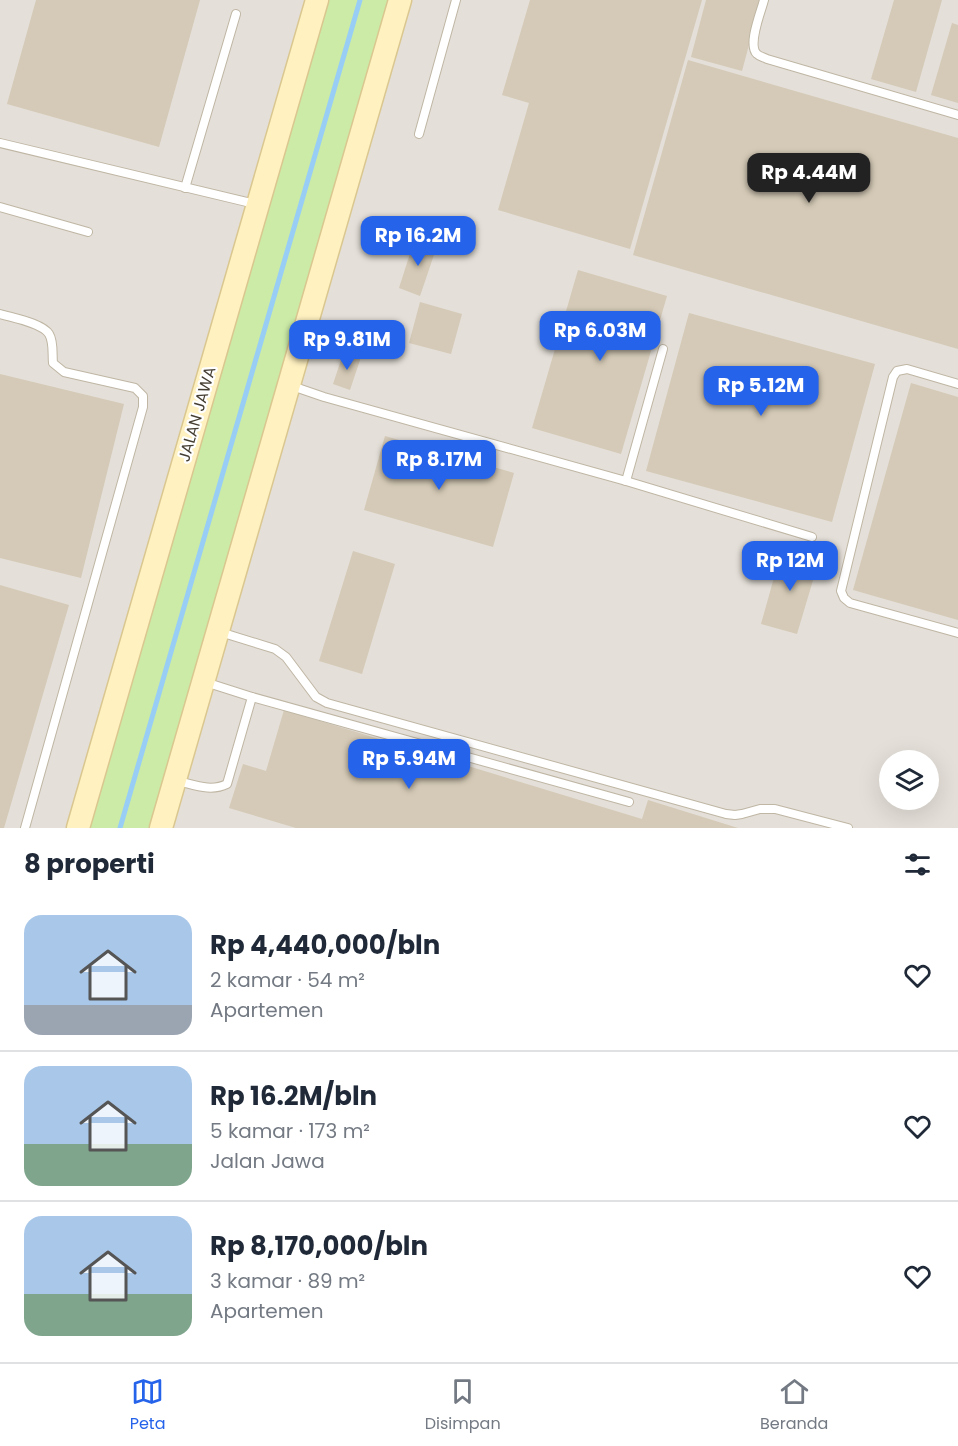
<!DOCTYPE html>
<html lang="id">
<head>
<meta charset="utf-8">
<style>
	:root { --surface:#fff; --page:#f6f6f7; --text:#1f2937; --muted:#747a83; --line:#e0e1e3; --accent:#2563eb }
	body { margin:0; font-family:Poppins,sans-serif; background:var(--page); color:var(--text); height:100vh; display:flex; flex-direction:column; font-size:22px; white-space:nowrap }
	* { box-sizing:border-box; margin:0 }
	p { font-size:20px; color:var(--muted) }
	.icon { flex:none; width:33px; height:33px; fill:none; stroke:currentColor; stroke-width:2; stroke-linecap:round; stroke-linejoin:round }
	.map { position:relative; height:828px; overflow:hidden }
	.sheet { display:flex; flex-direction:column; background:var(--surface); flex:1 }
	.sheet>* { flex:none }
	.buttons { position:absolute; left:879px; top:750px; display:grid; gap:12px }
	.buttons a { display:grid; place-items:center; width:60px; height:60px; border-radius:50%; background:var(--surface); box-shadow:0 6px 24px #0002; font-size:30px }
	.price { position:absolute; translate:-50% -51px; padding:0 14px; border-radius:12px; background:var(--accent); color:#fff; font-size:20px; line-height:39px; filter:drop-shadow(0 2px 3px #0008) }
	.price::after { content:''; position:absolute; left:50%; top:36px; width:18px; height:14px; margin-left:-9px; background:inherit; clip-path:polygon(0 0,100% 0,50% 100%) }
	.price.current { background:#222; color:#fff }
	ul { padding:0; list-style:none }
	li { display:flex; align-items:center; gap:18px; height:150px; padding:0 24px }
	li+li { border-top:2px solid var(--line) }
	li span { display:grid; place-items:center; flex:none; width:168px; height:120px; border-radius:18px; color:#555 }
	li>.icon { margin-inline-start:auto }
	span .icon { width:72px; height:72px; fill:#fffc; stroke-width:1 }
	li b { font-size:26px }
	h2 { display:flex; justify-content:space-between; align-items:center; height:72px; padding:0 24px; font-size:26px }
	.dock { display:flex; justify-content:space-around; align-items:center; height:84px; border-top:2px solid var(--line); background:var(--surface); font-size:16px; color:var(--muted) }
	.dock a { display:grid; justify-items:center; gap:3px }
	.dock .current { color:var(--accent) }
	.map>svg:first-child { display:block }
	.industrial { fill:#e4dfd8; fill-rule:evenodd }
	.grass { fill:#cbeba7 }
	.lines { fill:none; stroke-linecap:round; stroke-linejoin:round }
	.stream { stroke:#98cef6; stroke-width:5 }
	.building { fill:#d5cab7 }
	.lane-casing { stroke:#bfb6a4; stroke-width:10 }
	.secondary-casing { stroke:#dac790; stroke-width:25 }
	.lane { stroke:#fff; stroke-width:8 }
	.secondary { stroke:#fff1c0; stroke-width:22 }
	.labels { text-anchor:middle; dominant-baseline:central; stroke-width:4.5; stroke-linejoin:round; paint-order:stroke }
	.street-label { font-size:16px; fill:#453e32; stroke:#fff }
</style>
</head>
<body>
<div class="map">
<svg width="958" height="828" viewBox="0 0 958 828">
	<rect width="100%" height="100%" fill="#f3eee2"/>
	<path class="industrial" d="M0 0H958V828H0ZM890 760H928V800H890Z"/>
	<polygon class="grass" points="317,0 400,0 161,828 78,828"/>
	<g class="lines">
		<polyline class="stream" points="120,828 360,0"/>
	</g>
	<g class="building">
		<polygon points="36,0 200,0 159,147 7,104"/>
		<polygon points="530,0 702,0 630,249 498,210 529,103 502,95"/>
		<polygon points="706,0 761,0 742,71 691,57"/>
		<polygon points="894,0 942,0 916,92 871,79"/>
		<polygon points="952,23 958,25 958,103 931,95"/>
		<polygon points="688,60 958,138 958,349 633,255"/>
		<polygon points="415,238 437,246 420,296 399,288"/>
		<polygon points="578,270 667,296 621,454 532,428"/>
		<polygon points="420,302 462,314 451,354 409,343"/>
		<polygon points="689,313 875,364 832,522 646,471"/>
		<polygon points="344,351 361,357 350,390 333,384"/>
		<polygon points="0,374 124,404 81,578 0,558"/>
		<polygon points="911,383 958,397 958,620 853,590"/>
		<polygon points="385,436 514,473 493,547 364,510"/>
		<polygon points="782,549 819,560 797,634 761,624"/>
		<polygon points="353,551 395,564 362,674 319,661"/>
		<polygon points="0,585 69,605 4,828 0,828"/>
		<polygon points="284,710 642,819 648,800 738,828 296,828 229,808 243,764 266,771"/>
	</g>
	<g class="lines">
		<defs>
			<g id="lane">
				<path d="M764 0C761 12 747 45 757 54 760 57 764 57 767 59L958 115"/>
				<polyline points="419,134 456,0"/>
				<polyline points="0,143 255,204"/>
				<polyline points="185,188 236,14"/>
				<polyline points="0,207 88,232"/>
				<path d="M0 314C13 318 42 323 49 334 54 342 52 354 53 363L64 372 135 388 143 396V407L25 828"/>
				<polyline points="958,384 907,369 897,371 893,377 841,591 844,598 850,603 958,633"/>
				<polyline points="292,386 324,397 626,481 812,537"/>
				<polyline points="626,481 663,349"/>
				<polyline points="220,632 275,649 286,657 316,697 327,703 726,814 735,815 742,814 760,809 775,809 848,828"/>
				<polyline points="205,682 252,697"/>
				<path d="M178 781C195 785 211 792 227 784L252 697 629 802"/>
			</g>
			<g id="secondary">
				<polyline points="78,828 317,0"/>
				<polyline points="161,828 400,0"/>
			</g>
		</defs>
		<use href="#lane" class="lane-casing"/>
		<use href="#secondary" class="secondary-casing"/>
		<use href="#lane" class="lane"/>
		<use href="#secondary" class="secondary"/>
	</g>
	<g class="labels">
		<g class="street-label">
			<text transform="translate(197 414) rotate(-74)">JALAN JAWA</text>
		</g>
	</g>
</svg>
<div class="buttons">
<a><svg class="icon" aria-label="layers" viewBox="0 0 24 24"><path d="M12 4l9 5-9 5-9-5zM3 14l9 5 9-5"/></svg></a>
</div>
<b class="price current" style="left:809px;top:204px">Rp 4.44M</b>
<b class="price" style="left:418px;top:267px">Rp 16.2M</b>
<b class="price" style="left:600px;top:362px">Rp 6.03M</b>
<b class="price" style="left:347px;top:371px">Rp 9.81M</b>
<b class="price" style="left:761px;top:417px">Rp 5.12M</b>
<b class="price" style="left:439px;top:491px">Rp 8.17M</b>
<b class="price" style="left:790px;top:592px">Rp 12M</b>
<b class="price" style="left:409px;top:790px">Rp 5.94M</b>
</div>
<section class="sheet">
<h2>8 properti<svg class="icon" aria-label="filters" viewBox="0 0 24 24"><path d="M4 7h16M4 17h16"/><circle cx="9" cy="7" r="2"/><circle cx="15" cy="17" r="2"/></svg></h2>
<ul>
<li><span style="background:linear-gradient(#a9c7e8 75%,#9aa5b1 0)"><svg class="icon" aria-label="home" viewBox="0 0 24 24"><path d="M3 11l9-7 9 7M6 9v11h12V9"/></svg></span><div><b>Rp 4,440,000/bln</b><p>2 kamar · 54 m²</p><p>Apartemen</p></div><svg class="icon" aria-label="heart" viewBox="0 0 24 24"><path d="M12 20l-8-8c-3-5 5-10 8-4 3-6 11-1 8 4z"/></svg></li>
<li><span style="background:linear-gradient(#a9c7e8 65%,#7fa58c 0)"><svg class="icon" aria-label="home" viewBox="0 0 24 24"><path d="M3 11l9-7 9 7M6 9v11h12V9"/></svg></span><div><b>Rp 16.2M/bln</b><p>5 kamar · 173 m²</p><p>Jalan Jawa</p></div><svg class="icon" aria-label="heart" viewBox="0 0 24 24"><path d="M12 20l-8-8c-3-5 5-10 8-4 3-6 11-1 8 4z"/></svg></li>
<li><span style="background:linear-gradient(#a9c7e8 65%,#7fa58c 0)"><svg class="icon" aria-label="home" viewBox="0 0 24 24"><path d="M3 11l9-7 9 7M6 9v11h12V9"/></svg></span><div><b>Rp 8,170,000/bln</b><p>3 kamar · 89 m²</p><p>Apartemen</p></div><svg class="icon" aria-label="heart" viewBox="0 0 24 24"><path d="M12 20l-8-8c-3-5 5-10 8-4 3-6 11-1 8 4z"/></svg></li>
</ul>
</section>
<nav class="dock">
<a class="current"><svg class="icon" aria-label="map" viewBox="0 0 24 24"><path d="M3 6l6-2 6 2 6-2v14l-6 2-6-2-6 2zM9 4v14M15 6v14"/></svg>Peta</a>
<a><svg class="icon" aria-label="saved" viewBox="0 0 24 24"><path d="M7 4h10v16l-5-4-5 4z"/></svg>Disimpan</a>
<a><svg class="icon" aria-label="home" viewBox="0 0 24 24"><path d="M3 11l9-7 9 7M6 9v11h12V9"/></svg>Beranda</a>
</nav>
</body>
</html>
